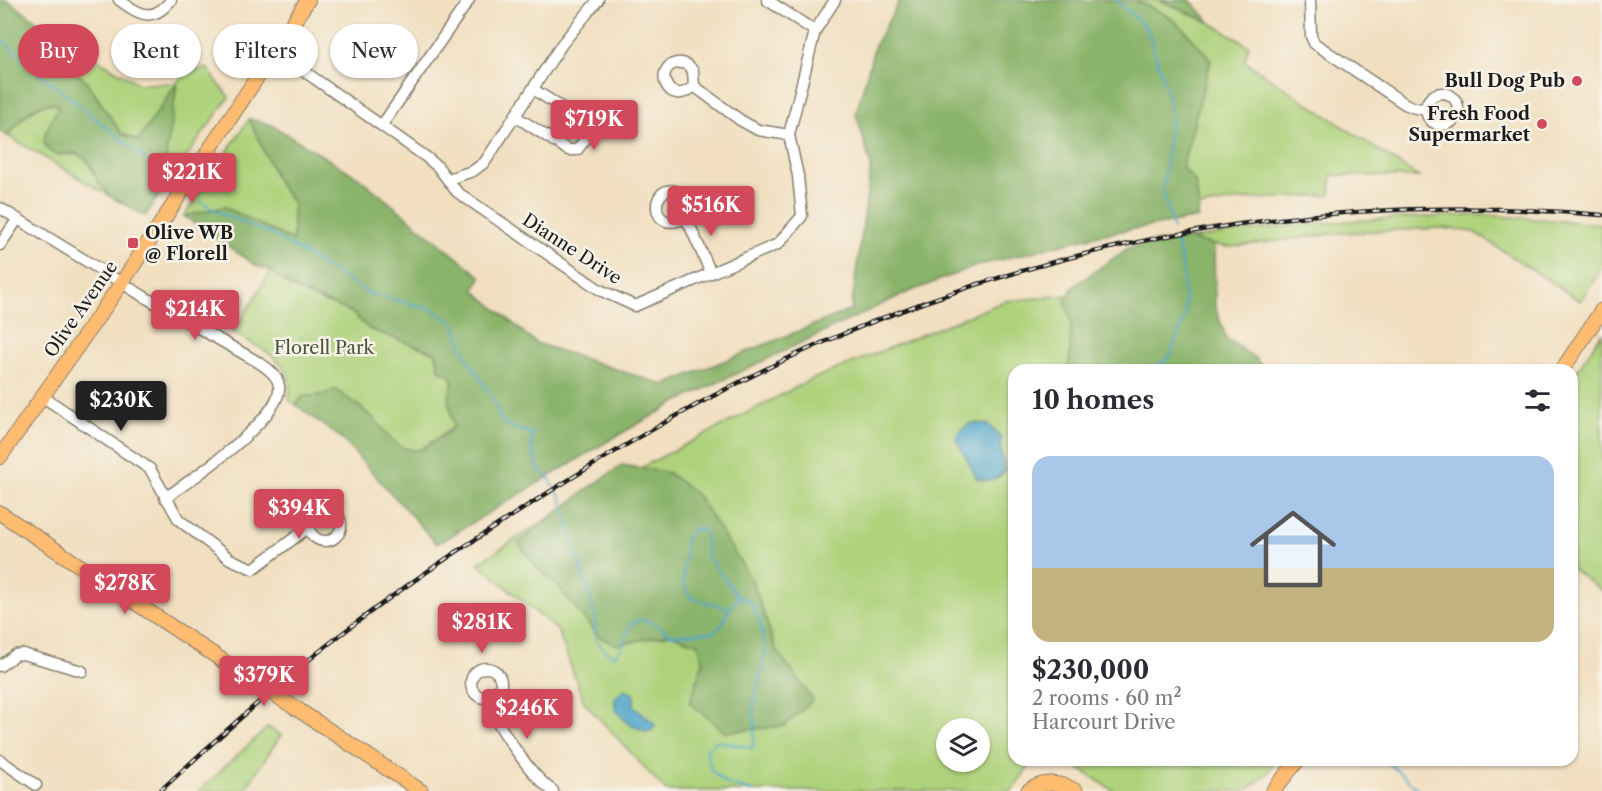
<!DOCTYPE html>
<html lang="en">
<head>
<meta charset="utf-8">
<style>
	:root { --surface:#fff; --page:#f7f7f7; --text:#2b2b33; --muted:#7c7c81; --line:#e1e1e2; --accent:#d1495b }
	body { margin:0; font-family:"Libre Caslon Text",serif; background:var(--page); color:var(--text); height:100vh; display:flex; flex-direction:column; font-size:22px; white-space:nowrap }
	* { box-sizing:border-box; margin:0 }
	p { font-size:20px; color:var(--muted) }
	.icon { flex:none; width:33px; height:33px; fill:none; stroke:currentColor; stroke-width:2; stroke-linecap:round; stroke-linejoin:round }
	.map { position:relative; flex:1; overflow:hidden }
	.side { position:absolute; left:1008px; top:364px; width:570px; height:402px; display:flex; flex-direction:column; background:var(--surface); border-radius:18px; box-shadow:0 2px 4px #0004 }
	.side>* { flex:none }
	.hud { position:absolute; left:18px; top:24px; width:570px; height:54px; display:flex; gap:12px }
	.tools { position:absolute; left:936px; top:718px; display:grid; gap:12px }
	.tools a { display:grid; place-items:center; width:54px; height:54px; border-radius:50%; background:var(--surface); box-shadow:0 2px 4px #0004; font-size:30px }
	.price { position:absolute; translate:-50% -51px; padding:0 14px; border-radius:6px; background:var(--accent); color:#fff; font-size:20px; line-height:39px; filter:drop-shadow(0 2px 3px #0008) }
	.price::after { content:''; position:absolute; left:50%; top:36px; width:18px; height:14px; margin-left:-9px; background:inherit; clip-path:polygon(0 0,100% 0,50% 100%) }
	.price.active { background:#222; color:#fff }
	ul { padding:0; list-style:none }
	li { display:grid; align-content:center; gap:12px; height:318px; padding:0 24px }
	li+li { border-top:2px solid var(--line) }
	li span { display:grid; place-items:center; height:186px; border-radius:18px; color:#555 }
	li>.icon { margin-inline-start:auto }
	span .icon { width:108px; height:108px; fill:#fffc; stroke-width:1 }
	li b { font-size:26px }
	h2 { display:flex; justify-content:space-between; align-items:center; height:72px; padding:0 24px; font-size:26px }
	.pill { padding:0 21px; border-radius:27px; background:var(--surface); box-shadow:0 2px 4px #0004; font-size:21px; line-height:54px }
	.pill.active { background:var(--accent); color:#fff }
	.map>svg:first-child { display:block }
	.green { fill:#aed27b; stroke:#65774c; stroke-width:1.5; fill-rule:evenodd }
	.forest { fill:#8ab46b; stroke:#536844; stroke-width:1.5 }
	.water { fill:#4da5ca; stroke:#346073; stroke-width:1.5 }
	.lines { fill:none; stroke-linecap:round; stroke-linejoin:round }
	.stream { stroke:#4da5ca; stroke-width:2 }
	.minor-casing { stroke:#867e6e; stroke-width:13 }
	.major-casing { stroke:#867e6e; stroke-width:16 }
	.minor { stroke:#fff; stroke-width:10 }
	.major { stroke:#febc70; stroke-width:14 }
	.rail-casing { stroke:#1c1c1c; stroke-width:4.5 }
	.rail { stroke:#f7f3e8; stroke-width:2; stroke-dasharray:7; stroke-linecap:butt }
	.major-bridge-casing { stroke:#867e6e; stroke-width:16; stroke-linecap:butt }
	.major-bridge { stroke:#febc70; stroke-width:14 }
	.poi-dot { fill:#d1495b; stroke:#f7f3e8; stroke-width:2 }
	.labels { text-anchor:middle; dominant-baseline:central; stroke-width:5; stroke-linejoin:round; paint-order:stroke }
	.poi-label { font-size:18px; font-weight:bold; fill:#1c1c1c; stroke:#f7f3e8; text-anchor:end }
	.street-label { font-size:18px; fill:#1c1c1c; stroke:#f7f3e8 }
	.park-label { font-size:18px; fill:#485338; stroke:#f7f3e8 }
</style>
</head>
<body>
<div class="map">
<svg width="1602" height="791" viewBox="0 0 1602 791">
	<rect width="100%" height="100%" fill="#f7f3e8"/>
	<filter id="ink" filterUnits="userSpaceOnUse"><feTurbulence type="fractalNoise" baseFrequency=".0167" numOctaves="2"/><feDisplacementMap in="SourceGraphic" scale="12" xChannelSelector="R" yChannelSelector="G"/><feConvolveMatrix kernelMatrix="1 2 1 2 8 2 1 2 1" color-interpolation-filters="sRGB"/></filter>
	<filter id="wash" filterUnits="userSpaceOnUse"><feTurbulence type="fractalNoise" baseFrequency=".008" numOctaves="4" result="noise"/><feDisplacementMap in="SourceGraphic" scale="24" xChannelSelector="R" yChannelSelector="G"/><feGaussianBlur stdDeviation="1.35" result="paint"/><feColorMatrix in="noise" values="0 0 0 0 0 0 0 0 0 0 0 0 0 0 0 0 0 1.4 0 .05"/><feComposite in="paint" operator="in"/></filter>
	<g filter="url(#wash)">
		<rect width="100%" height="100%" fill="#f1dfc0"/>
		<g class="green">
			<polygon points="1135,0 1160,0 1211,23 1249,46 1244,61 1419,177 1332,175 1330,195 1239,200 1199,207 1195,181 1182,167 1211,60 1183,28 1168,16"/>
			<polygon points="55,34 139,84 177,83 186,72 207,68 229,97 174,174 166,156 177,84 139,141 121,133 86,81 50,49"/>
			<path d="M51 102 60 105 57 155C88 152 84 157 97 180 101 187 108 193 113 198L8 136C20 120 31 108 51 102Z"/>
			<polygon points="249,119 279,184 293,203 293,241 225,207 184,216"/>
			<path d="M1486 215 1602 224V268L1580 301 1474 232 1442 228 1341 233 1229 247 1214 245 1190 239C1288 223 1387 217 1486 215Z"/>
			<path d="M271 271 288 285 325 303 341 306 352 312 369 329 436 353 439 370 449 375 453 382 448 399 454 426 420 450 412 451 402 448 387 436 375 420 322 395 302 397 296 405 289 400C295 359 263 351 233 333Z"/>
			<path d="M1110 291 1112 370H1014V760L1033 761 1012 791H666L584 702 558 631 478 563 569 505 810 380 1005 301ZM946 729H980V762H946Z"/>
			<polygon points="1602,333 1602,591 1572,569 1572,378"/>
			<polygon points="268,727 281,735 244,791 199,791"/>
			<polygon points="1067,761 1275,761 1267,774 1246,791 1114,791"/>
		</g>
		<g class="forest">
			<path d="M0 0H7L55 34 50 49 86 81 121 133 138 141 177 83 166 156 174 174 145 216 113 198 98 182 89 161 75 153 57 155 49 151 44 143 45 134 59 105C37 97 20 120 8 136L0 132Z"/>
			<path d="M900 0H1135L1168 16 1183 28 1211 60 1182 167 1195 181 1199 207 1198 218 1098 235 976 266 901 295 675 403 608 441 437 544 341 438 296 405 302 397 322 395 335 389C348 399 365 409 376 421 391 437 395 451 420 450L449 432 454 426 448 399 453 382 449 375 439 370 436 353 369 329 351 312 307 294 288 285 271 271 257 266 184 216 225 207 293 241V203L279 184 249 119 270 124 358 177 481 277 474 290 536 343 664 385 851 310 871 166 856 113 875 45Z"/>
			<polygon points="1160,0 1190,0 1211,23"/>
			<polygon points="1190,239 1214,245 1215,306 1226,338 1256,359 1264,370 1069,370 1071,321 1065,300 1074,286 1128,248 1153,242"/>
			<polygon points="622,465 669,473 698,496 752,580 776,649 813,700 784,726 725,732 690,703 703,661 698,644 670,634 617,645 599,637 557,585 537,568 518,543 586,490"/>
		</g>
		<g class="water">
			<path d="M970 423 988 424 1002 439 1000 446 1005 471C995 481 990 483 976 478 971 464 963 453 956 439L960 431Z"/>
			<polygon points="625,689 634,695 634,707 655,724 653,730 647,732 627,723 615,709 615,698"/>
		</g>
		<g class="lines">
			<g class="stream">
				<polyline points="1116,0 1147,28 1167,91 1171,118 1163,191 1173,229"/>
				<polyline points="0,38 34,69 172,180"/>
				<path d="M200 201 216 211 271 234 370 294 432 309 455 324 464 352 494 401 502 422 519 430 533 433 531 447 539 470 548 477 561 498 596 619 594 637 604 650 614 656C626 646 622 643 628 631 637 608 659 627 672 635L713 632 722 625 729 609 739 597"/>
				<polyline points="1150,370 1169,358 1186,313 1182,264 1176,240"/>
				<polyline points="739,597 749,600 759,619 766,650 753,707 755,725 753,748 716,741 706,750 711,770 727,784 753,791"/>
				<polyline points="729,609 691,598 683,584 686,539 693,529 704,530 708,557 738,596"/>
				<polyline points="1385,760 1420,791"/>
			</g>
		</g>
	</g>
	<g filter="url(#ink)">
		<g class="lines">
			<defs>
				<g id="minor">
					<path d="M119 0C140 15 153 23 171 0"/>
					<polyline points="767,0 815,31"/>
					<polyline points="1310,0 1311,36 1314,43 1405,104 1415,108 1426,109"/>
					<polyline points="274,50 426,157 438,167 457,192 600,290 635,306 778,244 802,216 798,176 789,135 815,31 835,0"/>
					<path d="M694 86C668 110 652 67 677 63 684 62 689 65 693 71L694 86 740 120 758 130 789 135"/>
					<circle cx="1442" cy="109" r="16"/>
					<path d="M515 116 568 150H577L587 137C582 117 549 100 533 89"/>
					<polyline points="382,125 469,0"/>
					<polyline points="448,179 473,171 485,162 562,44 598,0"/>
					<path d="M0 208 143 296 258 362C266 367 278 375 279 386 284 417 190 481 165 498"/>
					<path d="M684 218C689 208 690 195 676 191 649 184 650 236 684 218L689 224 711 273"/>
					<polyline points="0,245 17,220"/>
					<polyline points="42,396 150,469 179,520 230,559 253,569 309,527"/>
					<circle cx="325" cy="525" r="16"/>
					<polyline points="0,666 15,655 23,654 82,671"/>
					<circle cx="486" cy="683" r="15"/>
					<path d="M488 698C493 722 532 777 553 791"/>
					<polyline points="0,760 36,785"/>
				</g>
				<g id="major">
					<polyline points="1562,370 1602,310"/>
					<polyline points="0,457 121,284 308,0"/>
					<polyline points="0,513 249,678"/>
					<polyline points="297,709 421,791"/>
					<path d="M1028 791C1044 780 1059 782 1076 791"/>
					<polyline points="1273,791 1298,760"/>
				</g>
			</defs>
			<use href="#minor" class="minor-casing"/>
			<use href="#major" class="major-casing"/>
			<use href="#minor" class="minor"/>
			<use href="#major" class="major"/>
			<defs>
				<path id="rail" d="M160 791C237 720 315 650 401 590 445 558 490 530 535 501 628 442 723 386 824 342 1071 235 1334 191 1602 215"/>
			</defs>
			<use href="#rail" class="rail-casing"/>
			<use href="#rail" class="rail"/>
			<defs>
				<polyline id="major-bridge" points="249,678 297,709"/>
			</defs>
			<use href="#major-bridge" class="major-bridge-casing"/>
			<use href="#major-bridge" class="major-bridge"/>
		</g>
	</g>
	<g class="poi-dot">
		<circle cx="1577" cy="81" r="6"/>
		<circle cx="1542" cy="124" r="6"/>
		<rect x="127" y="237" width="12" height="12" rx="3"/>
	</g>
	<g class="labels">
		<g class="poi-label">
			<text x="1565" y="81">Bull Dog Pub</text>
			<text x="1530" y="114">Fresh Food<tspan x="1530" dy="21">Supermarket</tspan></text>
			<text x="145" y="233" text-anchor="start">Olive WB<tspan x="145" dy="21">@ Florell</tspan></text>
		</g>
		<g class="street-label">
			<text transform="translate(572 249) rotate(33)">Dianne Drive</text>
			<text transform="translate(81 309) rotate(-55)">Olive Avenue</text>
		</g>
		<g class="park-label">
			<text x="324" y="348">Florell Park</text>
		</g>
	</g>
</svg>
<div class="tools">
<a><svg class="icon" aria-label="layers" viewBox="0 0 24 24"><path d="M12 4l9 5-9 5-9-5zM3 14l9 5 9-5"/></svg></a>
</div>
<b class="price" style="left:594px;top:151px">$719K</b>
<b class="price" style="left:192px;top:204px">$221K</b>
<b class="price" style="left:711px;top:237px">$516K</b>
<b class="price" style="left:195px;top:341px">$214K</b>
<b class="price active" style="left:121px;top:432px">$230K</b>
<b class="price" style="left:299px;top:540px">$394K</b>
<b class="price" style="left:125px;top:615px">$278K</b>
<b class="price" style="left:482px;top:654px">$281K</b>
<b class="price" style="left:264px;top:707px">$379K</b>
<b class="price" style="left:527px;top:740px">$246K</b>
<div class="hud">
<a class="pill active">Buy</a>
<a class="pill">Rent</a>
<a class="pill">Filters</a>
<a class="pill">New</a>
</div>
<section class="side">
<h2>10 homes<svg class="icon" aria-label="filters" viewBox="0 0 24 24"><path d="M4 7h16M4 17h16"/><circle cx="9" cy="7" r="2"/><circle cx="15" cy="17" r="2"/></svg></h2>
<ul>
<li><span style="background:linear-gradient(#a9c7e8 60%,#c2b280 0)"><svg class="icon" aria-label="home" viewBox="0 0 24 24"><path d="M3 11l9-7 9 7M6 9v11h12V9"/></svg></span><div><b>$230,000</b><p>2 rooms · 60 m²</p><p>Harcourt Drive</p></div></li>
</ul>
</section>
</div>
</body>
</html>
